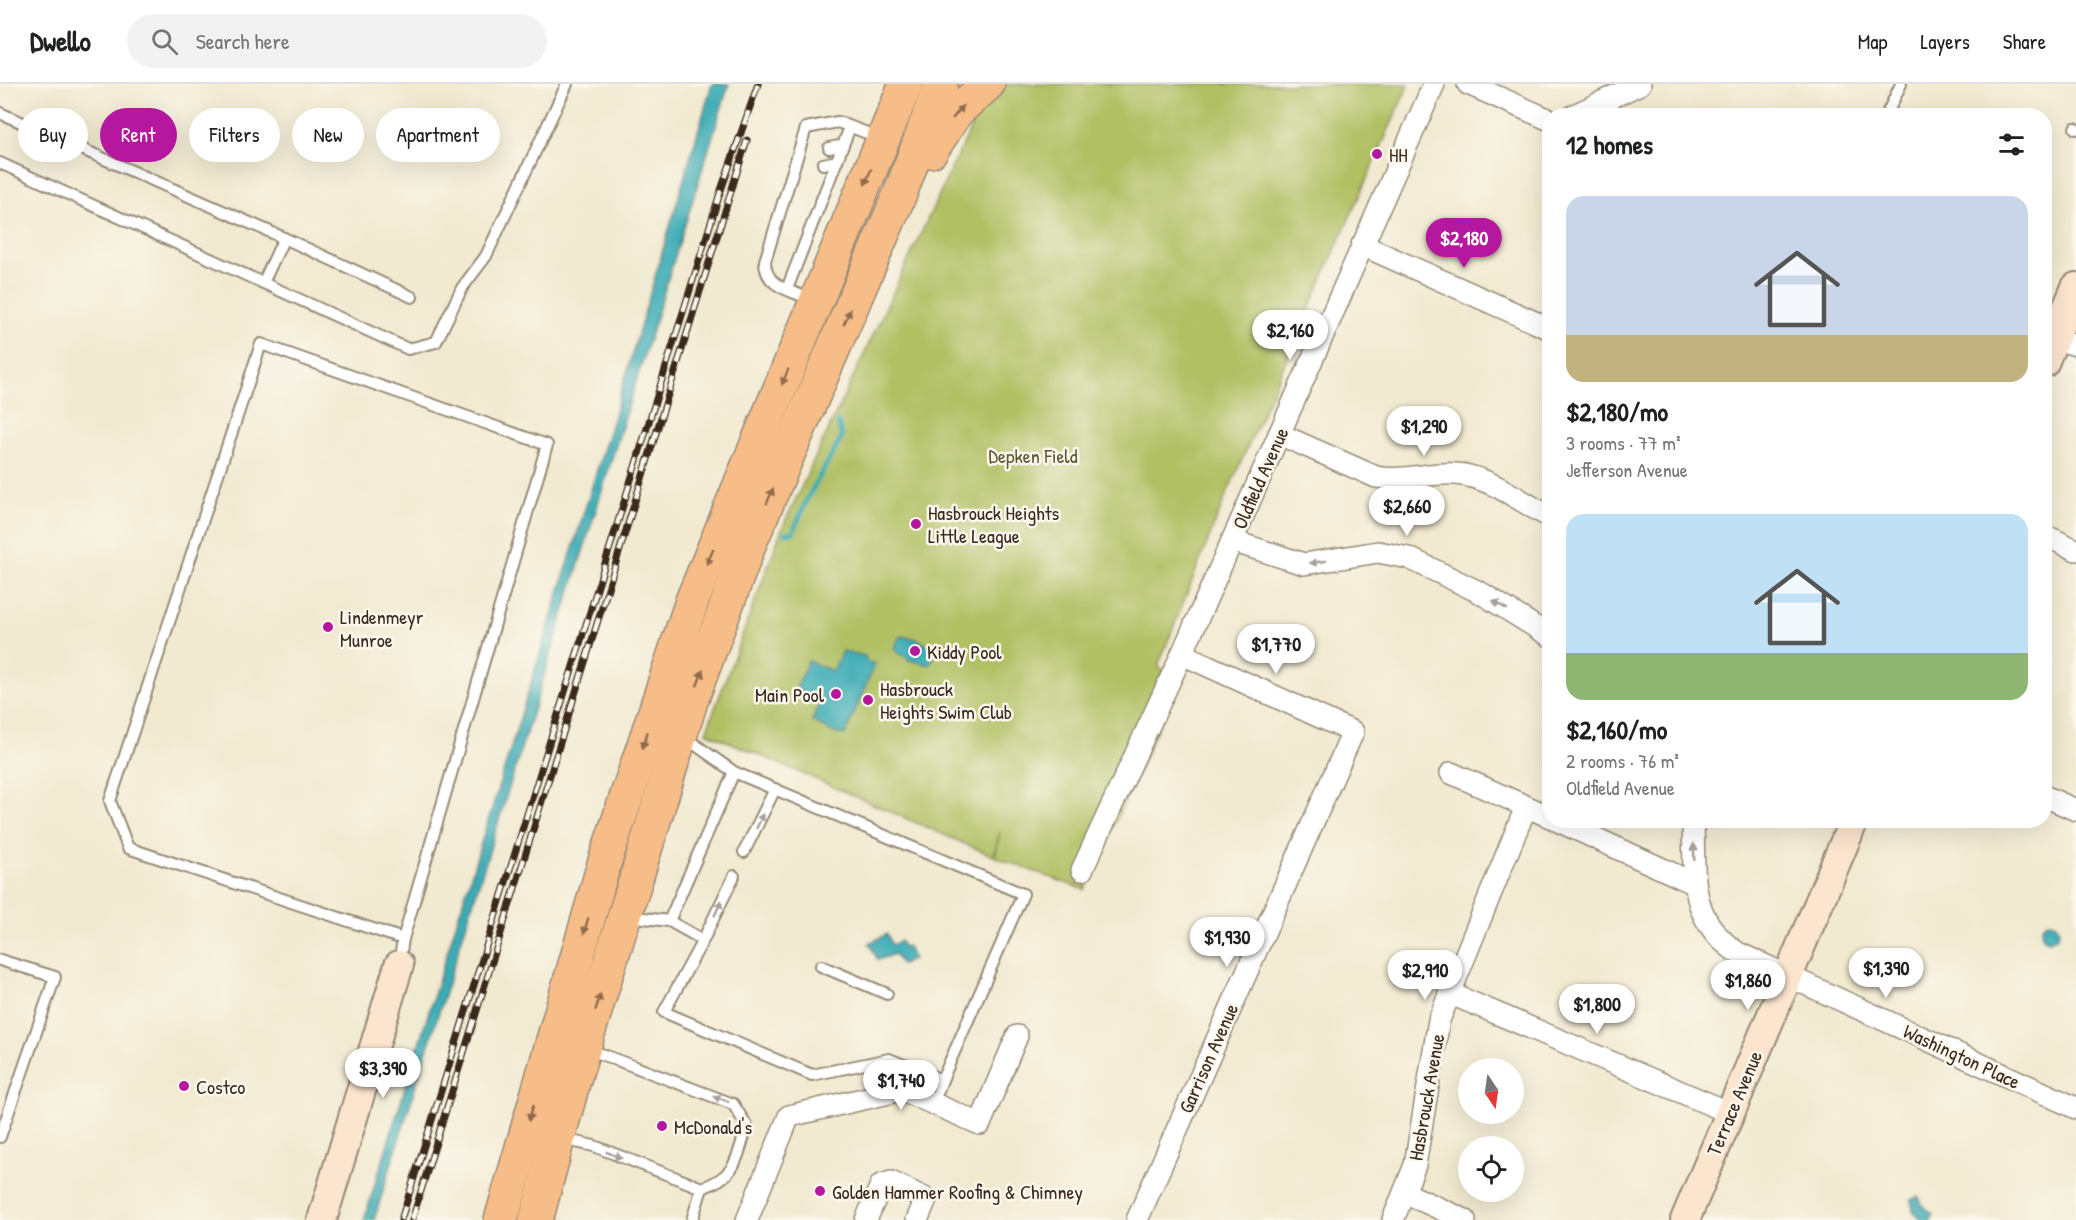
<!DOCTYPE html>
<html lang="en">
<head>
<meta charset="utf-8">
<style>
	:root { --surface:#fff; --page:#f2f2f2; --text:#202124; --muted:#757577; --line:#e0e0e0; --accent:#b5179e }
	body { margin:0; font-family:"Patrick Hand",sans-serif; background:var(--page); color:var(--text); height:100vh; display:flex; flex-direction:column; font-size:22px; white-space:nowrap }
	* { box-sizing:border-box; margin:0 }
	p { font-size:20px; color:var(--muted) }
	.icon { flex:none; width:33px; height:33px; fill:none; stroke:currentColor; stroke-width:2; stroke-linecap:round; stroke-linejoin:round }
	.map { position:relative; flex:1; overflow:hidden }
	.details { position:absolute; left:1542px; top:24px; width:510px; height:720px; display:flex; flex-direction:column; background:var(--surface); border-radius:24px; box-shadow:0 6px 24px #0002 }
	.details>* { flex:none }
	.guide { position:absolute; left:18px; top:24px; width:570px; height:54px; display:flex; gap:12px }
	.needle { width:39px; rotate:167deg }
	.controls { position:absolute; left:1458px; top:974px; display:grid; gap:12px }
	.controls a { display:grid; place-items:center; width:66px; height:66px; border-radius:50%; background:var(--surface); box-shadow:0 6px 24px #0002; font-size:30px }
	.price { position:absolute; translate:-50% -51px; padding:0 14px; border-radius:21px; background:#fff; color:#222; font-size:20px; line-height:39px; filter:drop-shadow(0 2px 3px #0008) }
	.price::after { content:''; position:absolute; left:50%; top:36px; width:18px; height:14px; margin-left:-9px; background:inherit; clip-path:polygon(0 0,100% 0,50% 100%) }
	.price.on { background:var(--accent); color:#fff }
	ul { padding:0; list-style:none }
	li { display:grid; align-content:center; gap:12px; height:318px; padding:0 24px }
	li span { display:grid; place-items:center; height:186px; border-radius:18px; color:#555 }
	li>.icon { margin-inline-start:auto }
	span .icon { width:108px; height:108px; fill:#fffc; stroke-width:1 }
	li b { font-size:26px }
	h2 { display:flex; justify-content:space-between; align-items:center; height:72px; padding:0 24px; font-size:26px }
	.pill { padding:0 21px; border-radius:27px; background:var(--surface); box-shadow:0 6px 24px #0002; font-size:21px; line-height:54px }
	.pill.on { background:var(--accent); color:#fff }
	header { display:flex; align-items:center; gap:36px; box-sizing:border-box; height:84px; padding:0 30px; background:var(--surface); border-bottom:2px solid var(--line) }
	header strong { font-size:28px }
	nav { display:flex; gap:33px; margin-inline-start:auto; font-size:21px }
	.search { width:420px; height:54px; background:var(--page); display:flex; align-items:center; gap:15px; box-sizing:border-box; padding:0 21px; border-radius:33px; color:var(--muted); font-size:22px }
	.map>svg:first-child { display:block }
	.green { fill:#b0c063; stroke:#767540; stroke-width:1.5 }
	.water { fill:#3aabb5; stroke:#3a6a6a; stroke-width:1.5 }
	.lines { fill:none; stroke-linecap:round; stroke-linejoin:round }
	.stream { stroke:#3aabb5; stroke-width:5 }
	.lane-casing { stroke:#968a77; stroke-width:14 }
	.street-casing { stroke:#968a77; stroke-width:24 }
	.secondary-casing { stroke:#968a77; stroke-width:32 }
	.highway-casing { stroke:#968a77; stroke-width:36 }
	.lane { stroke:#fff; stroke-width:10 }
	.street { stroke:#fff; stroke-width:21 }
	.secondary { stroke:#fce5cf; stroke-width:28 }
	.highway { stroke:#f7bd88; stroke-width:33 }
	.rail-casing { stroke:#3b2a1e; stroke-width:7 }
	.rail { stroke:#fbf7ec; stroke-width:4.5; stroke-dasharray:14; stroke-linecap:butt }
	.oneway { fill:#906c4e }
	.oneway2 { fill:#a79f9a }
	.poi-dot { fill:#b5179e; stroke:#fbf7ec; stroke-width:2 }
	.labels { text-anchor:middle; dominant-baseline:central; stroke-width:5; stroke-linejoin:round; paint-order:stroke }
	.poi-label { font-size:20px; fill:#3b2a1e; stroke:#fbf7ec; text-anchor:start }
	.park-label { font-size:20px; fill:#5e5733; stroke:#fbf7ec }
	.street-label { font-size:20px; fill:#3b2a1e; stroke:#fbf7ec }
</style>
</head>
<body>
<header>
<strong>Dwello</strong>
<div class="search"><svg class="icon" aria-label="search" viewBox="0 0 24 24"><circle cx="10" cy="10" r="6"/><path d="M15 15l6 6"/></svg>Search here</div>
<nav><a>Map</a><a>Layers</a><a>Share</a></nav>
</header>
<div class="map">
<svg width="2076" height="1136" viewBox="0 0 2076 1136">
	<rect width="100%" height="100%" fill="#fbf7ec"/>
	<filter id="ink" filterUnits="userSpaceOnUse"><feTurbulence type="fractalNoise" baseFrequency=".0167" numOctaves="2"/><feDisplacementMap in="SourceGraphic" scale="12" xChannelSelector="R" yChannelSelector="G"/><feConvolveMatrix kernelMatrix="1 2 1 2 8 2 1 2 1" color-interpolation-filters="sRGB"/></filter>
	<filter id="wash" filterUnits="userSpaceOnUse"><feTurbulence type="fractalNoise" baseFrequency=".008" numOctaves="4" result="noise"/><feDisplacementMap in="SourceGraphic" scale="24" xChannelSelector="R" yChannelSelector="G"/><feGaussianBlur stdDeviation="1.35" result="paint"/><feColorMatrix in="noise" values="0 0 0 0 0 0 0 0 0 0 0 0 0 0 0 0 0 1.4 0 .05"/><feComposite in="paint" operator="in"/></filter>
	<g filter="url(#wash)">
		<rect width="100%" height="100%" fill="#f1e9d0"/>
		<polygon class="green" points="1009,0 1409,0 1225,414 1158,582 1179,596 1085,806 995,773 1000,748 993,772 706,648 783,442 981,22"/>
		<g class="water">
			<polygon points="712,0 729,0 374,1136 364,1136 612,338"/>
			<polygon points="900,552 918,555 936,568 930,581 909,576 894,565"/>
			<polygon points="842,567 865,572 866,577 875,580 845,651 834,649 812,637 821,616 796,605 808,577 833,587"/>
			<circle cx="2050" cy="847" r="9"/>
			<polygon points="887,850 892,861 900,857 903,863 908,862 913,875 902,881 894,870 878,876 869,859"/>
			<polygon points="1919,1113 1921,1120 1933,1130 1931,1136 1922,1136 1913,1127 1911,1116"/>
		</g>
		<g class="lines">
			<polyline class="stream" points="785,449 793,448 808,413 842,353 838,339"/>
		</g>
	</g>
	<g filter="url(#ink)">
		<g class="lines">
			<defs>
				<g id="lane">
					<polyline points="0,29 284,154 263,199"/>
					<polyline points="1886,32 1901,0"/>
					<polyline points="2075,44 2076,45"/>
					<polyline points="829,64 843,61"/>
					<polyline points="0,79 408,265 436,258 462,204 486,172 567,0"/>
					<polyline points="823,80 837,77"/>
					<polyline points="284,154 412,213"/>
					<polyline points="787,205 850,43"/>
					<path d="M812 216C791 206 765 204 765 177L806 44 838 38 880 54"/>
					<polyline points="683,652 734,688"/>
					<polyline points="744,768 775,705"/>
					<polyline points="627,832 669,837 734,688 1023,810 942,996 889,975 812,991 664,928 703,856 669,837"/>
					<polyline points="703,856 734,792"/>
					<polyline points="0,876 55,893 0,1053"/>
					<polyline points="399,880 403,855 547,361 261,260 110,717 128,764 403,855"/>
					<polyline points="821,882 887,910"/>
					<polyline points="933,1020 942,996"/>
					<path d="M562 1055 594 1062 702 1104C738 1091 736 1075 747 1042L733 1020 588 965"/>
					<polyline points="692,1136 702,1104"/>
				</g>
				<g id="street">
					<polyline points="1468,0 1550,36"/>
					<polyline points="1572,32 1640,0"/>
					<polyline points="1362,161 1550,245"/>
					<polyline points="2044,252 2076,261"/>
					<path d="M1279 350 1376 393C1403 398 1429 388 1456 390 1489 392 1521 418 1550 433"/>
					<polyline points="2044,451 2076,466"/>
					<polyline points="1232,457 1304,480 1378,468 1409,474 1481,509 1550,552"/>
					<polyline points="1451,689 1550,733"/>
					<polyline points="2044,712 2076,726"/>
					<polyline points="1556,736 1695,800"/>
					<path d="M1693 736C1695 791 1687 835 1738 869L2076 1024"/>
					<polyline points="1082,786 1182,570 1434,0"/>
					<polyline points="1449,909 1730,1029"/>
					<polyline points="1405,1109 1465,1136"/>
					<polyline points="747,1136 789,1032 902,1006 980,1040 1017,952"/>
					<polyline points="866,1136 881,1101 891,1098 926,1115 917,1136"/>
					<polyline points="1137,1136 1353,648 1182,570"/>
					<polyline points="1393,1136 1415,1081 1439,936 1526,723"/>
				</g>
				<g id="secondary">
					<polyline points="2044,279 2076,203"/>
					<polyline points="322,1136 399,881"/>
					<polyline points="1685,1136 1854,736"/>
				</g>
				<g id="highway">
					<polyline points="931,67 957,27 988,0"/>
					<polyline points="501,1136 604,780 692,517 906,0"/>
					<polyline points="536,1136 575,992 691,617 749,461 900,110 941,0"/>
				</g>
			</defs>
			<use href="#lane" class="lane-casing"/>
			<use href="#street" class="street-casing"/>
			<use href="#secondary" class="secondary-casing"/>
			<use href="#highway" class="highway-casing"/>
			<use href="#lane" class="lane"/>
			<use href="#street" class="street"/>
			<use href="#secondary" class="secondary"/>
			<use href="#highway" class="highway"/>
			<defs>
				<g id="rail">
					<polyline points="401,1136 720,109 758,0"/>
					<polyline points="412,1136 747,56"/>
				</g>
			</defs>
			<use href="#rail" class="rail-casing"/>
			<use href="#rail" class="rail"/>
		</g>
		<defs><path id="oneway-solid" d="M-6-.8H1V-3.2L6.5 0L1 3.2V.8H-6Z" transform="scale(1.5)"/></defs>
		<g class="oneway">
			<use href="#oneway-solid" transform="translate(958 28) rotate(-50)"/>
			<use href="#oneway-solid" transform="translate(868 93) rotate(112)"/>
			<use href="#oneway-solid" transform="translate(847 233) rotate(-66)"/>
			<use href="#oneway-solid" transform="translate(785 293) rotate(113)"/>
			<use href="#oneway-solid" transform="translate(770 412) rotate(-67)"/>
			<use href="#oneway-solid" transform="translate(710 473) rotate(113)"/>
			<use href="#oneway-solid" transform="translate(700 594) rotate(-70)"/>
			<use href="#oneway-solid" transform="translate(645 656) rotate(108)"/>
			<use href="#oneway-solid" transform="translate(586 842) rotate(106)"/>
			<use href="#oneway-solid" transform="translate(598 918) rotate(-73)"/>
			<use href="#oneway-solid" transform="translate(531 1029) rotate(106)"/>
		</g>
		<g class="oneway2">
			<use href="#oneway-solid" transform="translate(1318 478) rotate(172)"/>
			<use href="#oneway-solid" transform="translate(1500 521) rotate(-149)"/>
			<use href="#oneway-solid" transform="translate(760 737) rotate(-64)"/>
			<use href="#oneway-solid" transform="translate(1694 768) rotate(-92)"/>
			<use href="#oneway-solid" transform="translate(718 824) rotate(-65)"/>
			<use href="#oneway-solid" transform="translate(721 1015) rotate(-159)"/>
			<use href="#oneway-solid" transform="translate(614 1071) rotate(22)"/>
		</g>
	</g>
	<g class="poi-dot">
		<circle cx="1377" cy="70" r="6"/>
		<circle cx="916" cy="440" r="6"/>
		<circle cx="328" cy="543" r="6"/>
		<circle cx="915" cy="567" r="6"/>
		<circle cx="836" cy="610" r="6"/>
		<circle cx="868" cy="616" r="6"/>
		<circle cx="184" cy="1002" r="6"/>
		<circle cx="662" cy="1042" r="6"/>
		<circle cx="820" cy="1107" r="6"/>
	</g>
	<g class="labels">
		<g class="poi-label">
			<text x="1389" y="70">HH</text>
			<text x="928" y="428">Hasbrouck Heights<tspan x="928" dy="23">Little League</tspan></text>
			<text x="340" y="532">Lindenmeyr<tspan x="340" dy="23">Munroe</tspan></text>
			<text x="927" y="567">Kiddy Pool</text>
			<text x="880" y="604">Hasbrouck<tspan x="880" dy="23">Heights Swim Club</tspan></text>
			<text x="824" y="610" text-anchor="end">Main Pool</text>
			<text x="196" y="1002">Costco</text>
			<text x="674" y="1042">McDonald's</text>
			<text x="832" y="1107">Golden Hammer Roofing &amp; Chimney</text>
		</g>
		<g class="park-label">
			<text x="1033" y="371">Depken Field</text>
		</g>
		<g class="street-label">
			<text transform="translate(1260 394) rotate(-66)">Oldfield Avenue</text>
			<text transform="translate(1962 972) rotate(25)">Washington Place</text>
			<text transform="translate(1208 974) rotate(-66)">Garrison Avenue</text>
			<text transform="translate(1426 1013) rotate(-80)">Hasbrouck Avenue</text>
			<text transform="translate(1734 1019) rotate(-67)">Terrace Avenue</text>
		</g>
	</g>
</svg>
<div class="controls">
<a><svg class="needle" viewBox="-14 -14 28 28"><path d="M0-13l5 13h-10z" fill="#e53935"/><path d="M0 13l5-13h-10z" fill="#757577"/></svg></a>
<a><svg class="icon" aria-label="locate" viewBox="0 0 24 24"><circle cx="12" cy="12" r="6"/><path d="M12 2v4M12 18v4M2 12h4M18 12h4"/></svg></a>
</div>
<b class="price on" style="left:1464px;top:185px">$2,180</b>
<b class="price" style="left:1290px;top:277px">$2,160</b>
<b class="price" style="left:1424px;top:373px">$1,290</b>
<b class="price" style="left:1407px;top:453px">$2,660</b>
<b class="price" style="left:1276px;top:591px">$1,770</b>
<b class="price" style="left:1227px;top:884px">$1,930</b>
<b class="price" style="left:1886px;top:915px">$1,390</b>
<b class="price" style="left:1425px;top:917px">$2,910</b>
<b class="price" style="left:1748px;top:927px">$1,860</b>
<b class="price" style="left:1597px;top:951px">$1,800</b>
<b class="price" style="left:383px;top:1015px">$3,390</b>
<b class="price" style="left:901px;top:1027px">$1,740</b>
<div class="guide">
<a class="pill">Buy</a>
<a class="pill on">Rent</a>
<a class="pill">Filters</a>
<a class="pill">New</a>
<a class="pill">Apartment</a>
</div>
<section class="details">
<h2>12 homes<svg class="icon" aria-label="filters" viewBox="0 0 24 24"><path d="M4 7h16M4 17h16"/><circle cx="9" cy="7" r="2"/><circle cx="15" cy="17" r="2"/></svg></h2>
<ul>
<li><span style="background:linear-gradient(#c9d6e8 75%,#c2b280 0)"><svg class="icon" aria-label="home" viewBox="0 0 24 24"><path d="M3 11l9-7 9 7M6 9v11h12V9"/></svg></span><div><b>$2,180/mo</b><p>3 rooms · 77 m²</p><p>Jefferson Avenue</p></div></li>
<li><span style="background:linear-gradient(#bfe0f5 75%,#8fb573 0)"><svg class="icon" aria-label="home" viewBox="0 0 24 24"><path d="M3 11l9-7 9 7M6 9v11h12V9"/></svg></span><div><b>$2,160/mo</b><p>2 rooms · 76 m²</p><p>Oldfield Avenue</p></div></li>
</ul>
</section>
</div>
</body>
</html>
